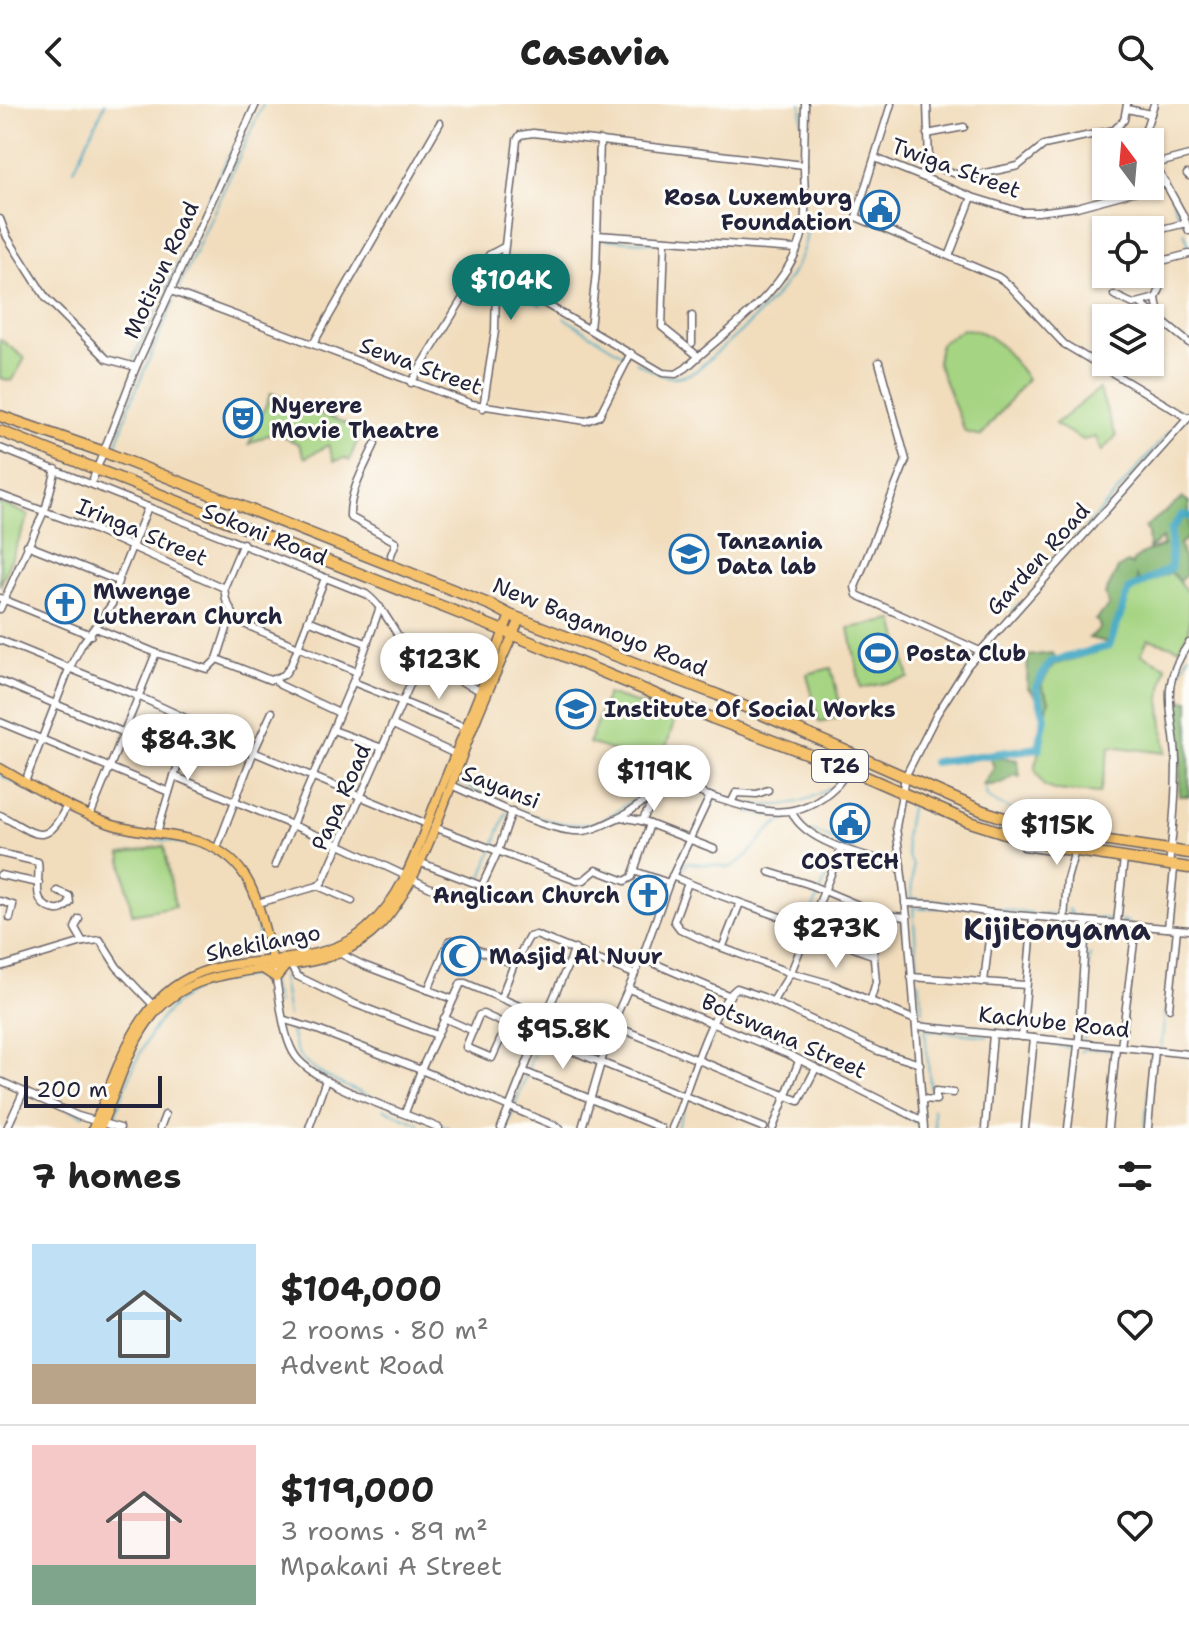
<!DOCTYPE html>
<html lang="en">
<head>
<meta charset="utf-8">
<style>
	:root { --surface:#fff; --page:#f6f6f6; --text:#222; --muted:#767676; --line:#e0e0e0; --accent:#0f766e }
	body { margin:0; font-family:"Shantell Sans",sans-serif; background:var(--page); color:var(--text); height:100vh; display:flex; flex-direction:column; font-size:30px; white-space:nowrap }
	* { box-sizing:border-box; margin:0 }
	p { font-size:26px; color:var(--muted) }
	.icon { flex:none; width:44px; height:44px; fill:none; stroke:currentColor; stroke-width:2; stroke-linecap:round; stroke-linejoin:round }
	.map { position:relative; height:1024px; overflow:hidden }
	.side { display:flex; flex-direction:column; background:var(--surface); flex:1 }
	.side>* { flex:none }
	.needle { width:52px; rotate:344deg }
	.controls { position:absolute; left:1092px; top:24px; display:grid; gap:16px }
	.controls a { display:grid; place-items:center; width:72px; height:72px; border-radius:0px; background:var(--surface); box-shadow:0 2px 6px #0004; font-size:40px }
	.scale { position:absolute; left:24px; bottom:20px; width:138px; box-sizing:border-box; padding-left:8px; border:4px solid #22223b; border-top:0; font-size:22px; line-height:28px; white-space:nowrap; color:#22223b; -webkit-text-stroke:6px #fdfcf7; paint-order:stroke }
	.price { position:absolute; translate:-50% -68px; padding:0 18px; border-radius:28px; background:#fff; color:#222; font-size:26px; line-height:52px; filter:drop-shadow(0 2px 4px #0008) }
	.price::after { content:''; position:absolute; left:50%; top:48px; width:24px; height:18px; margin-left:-12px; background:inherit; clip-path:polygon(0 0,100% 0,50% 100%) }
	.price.active { background:var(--accent); color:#fff }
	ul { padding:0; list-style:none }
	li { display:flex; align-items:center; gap:24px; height:200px; padding:0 32px }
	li+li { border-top:2px solid var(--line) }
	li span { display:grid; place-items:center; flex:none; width:224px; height:160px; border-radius:0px; color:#555 }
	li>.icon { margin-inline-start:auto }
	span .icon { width:96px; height:96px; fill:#fffc; stroke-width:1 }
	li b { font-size:34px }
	h2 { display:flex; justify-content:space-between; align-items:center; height:96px; padding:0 32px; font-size:34px }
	header { display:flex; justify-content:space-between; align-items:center; height:104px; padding:0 32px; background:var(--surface); font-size:36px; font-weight:800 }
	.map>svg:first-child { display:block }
	.green { fill:#a5d482; stroke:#647b5e; stroke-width:2 }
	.forest { fill:#84b670; stroke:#536c56; stroke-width:2 }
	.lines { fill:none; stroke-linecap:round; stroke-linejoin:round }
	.stream { stroke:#43a8c3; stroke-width:2 }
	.river { stroke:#43a8c3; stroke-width:8 }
	.minor-casing { stroke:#6a6368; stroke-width:9 }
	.major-casing { stroke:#6a6368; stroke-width:11 }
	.highway-casing { stroke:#6a6368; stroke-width:13 }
	.minor { stroke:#fff; stroke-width:6 }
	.major { stroke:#f5c16b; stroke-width:8 }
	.highway { stroke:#f5c16b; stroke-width:10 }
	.labels { text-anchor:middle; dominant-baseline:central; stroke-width:6; stroke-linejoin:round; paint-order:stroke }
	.shield { fill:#fdfcf7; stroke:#646373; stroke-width:2 }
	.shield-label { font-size:20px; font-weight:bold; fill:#22223b }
	.street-label { font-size:22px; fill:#22223b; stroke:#fdfcf7 }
	.poi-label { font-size:22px; font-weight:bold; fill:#22223b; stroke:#fdfcf7; text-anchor:start }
	.district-label { font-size:30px; font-weight:bold; fill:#22223b; stroke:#fdfcf7 }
</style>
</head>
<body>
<header><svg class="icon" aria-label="back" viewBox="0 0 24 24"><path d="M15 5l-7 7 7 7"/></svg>Casavia<svg class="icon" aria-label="search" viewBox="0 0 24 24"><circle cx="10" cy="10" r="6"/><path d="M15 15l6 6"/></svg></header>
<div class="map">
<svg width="1189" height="1024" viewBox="0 0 1189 1024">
	<rect width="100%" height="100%" fill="#fdfcf7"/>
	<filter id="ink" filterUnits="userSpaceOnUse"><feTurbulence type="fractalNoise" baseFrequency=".0125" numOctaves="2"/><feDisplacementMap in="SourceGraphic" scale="16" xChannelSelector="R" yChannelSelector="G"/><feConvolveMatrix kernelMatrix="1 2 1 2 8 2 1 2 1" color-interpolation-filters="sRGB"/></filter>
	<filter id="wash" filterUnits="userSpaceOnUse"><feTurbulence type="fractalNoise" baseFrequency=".006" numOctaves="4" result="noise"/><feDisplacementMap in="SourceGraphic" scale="32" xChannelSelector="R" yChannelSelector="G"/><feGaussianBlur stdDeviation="1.8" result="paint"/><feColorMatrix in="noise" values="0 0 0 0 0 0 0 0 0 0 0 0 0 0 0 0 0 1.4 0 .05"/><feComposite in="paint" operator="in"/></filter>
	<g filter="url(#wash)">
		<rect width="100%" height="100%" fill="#f1dcbb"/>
		<g class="green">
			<path d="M963 225C995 225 1010 253 1027 275L981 332 965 328 937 258 940 240Z"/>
			<polygon points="0,235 25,254 12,277 0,274"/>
			<polygon points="1099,285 1116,332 1101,348 1096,333 1083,336 1055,320"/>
			<polygon points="271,289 362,326 349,357 345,354 334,357 328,341 305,354 299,340 274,328 249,340"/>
			<polygon points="0,399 29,411 0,482"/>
			<polygon points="1171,468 1189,490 1189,528 1179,544 1148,535 1141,550 1166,562 1160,595 1166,649 1110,642 1100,689 1054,686 1044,682 1035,665 1049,596 1041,581 1053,561 1109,545 1131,487"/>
			<polygon points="894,516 909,574 861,584 849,524"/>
			<polygon points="831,564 843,612 819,618 807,570"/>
			<polygon points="607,590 676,612 660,662 589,639"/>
			<polygon points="164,742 175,802 132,810 121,750"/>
		</g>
		<g class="forest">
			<polygon points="1183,394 1189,398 1189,433 1180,440 1187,470 1179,477 1171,468 1142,480 1137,473 1137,484 1131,487 1111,539 1089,534 1100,525 1099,519 1095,516 1109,502 1105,490 1118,465 1127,459 1132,461 1133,457 1145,448 1163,442 1162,434 1149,445 1148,428 1145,423"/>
			<polygon points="1052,549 1061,559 1052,560 1041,581 1049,596 1047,605 1027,583 1028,552"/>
			<polygon points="1177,596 1189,597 1189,692 1179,692 1181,645 1174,619"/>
			<path d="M990 652 1017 656 1020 672 1014 671C1005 679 995 682 983 681L994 664Z"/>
		</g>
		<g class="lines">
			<g class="stream">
				<polyline points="801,0 802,19"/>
				<polyline points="246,16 253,0"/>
				<polyline points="1150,58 1154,64"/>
				<polyline points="74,65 105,0"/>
				<polyline points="1173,98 1181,118"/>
				<polyline points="800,127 802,78"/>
				<polyline points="1184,128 1189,141"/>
				<polyline points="603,135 656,139"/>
				<polyline points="503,181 541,201"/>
				<polyline points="179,184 263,0"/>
				<polyline points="564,214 624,251"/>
				<polyline points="133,255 233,43"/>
				<path d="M636 258C658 271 671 279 696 267 735 231 807 180 807 121"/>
				<polyline points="1186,309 1189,306"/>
				<polyline points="115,346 130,300 174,197"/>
				<polyline points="1085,425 1181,314"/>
				<polyline points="1051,463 1079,430"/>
				<polyline points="1012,507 1020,499"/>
				<polyline points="1178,572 1189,551"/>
				<polyline points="0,671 63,704"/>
				<path d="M458 678C494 695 552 728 594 719 603 717 613 710 621 704 667 673 677 667 728 695"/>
				<polyline points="835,679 843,668"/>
				<path d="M985 683 987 693C1019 714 1059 722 1096 730"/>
				<polyline points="911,698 905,734 908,752 913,761 911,794 1032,809"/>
				<path d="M741 699C774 704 802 703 830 683"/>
				<path d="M68 707C83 714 97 723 113 727 143 735 174 736 204 744 246 756 258 816 262 852L260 853"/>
				<polyline points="747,707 756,710"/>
				<polyline points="705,709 716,696"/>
				<polyline points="759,711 781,712 785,714"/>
				<polyline points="812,726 854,745"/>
				<polyline points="1126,735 1156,737"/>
				<polyline points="1182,741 1189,741"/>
				<polyline points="1117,748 1156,753"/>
				<polyline points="1180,756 1189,757"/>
				<polyline points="839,757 844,748 897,764"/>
				<path d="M676 772 688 758C702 762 715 759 729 764 758 750 761 725 786 715"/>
				<polyline points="481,776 506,709"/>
				<polyline points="1068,805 1072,812 1116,816"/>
				<polyline points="1039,810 1056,811 1063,807"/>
				<polyline points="1121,817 1128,818"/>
				<polyline points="807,818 827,772"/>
				<polyline points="918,869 913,804 939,804"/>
				<polyline points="282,873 288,913"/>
				<polyline points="270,875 277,900"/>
				<polyline points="919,877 923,907"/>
				<polyline points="1168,882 1170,869"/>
				<polyline points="924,912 924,920"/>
				<polyline points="924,918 1018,929"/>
				<path d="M290 922C292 932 294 944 300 952 315 974 378 995 404 1006"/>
				<polyline points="541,932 546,918"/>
				<polyline points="1084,936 1086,917 1084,905 1090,850"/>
				<polyline points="1038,938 1072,944 1069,992"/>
				<polyline points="1161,944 1167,893"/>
				<polyline points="1080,948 1084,945 1112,945"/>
				<polyline points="598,952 605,933"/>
				<polyline points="702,955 717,923"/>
				<polyline points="295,959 322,979"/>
				<polyline points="528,965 537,941"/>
				<polyline points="332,983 352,992"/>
				<polyline points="689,990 699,961"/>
				<polyline points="931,992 925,926 988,932"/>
				<polyline points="879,998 921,1021"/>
				<polyline points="64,1003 84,1011"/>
				<polyline points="514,1003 526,972"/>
				<polyline points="384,1005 419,1020"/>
				<polyline points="933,1005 935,1024"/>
				<polyline points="415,1009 449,1024"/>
				<path d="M113 1018C129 973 149 908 197 885 217 875 241 876 263 869"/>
				<polyline points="425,1022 429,1024"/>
				<polyline points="506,1024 513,1008"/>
				<polyline points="677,1024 687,995"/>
				<polyline points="1145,1024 1152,950"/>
			</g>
			<polyline class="river" points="934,658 1039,644 1045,613 1036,583 1050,558 1109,542 1129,486 1171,464 1171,426 1182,411 1189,412"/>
		</g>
	</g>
	<g filter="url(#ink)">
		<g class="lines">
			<defs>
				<g id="minor">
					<polyline points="891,0 856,113 998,173 1008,180 1064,240 1188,314"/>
					<polyline points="927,0 929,58 934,63 966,73 1018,62 1044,41 1114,26 1124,16 1127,0"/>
					<polyline points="1127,5 1151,10"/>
					<path d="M533 29 804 61C804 84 808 113 801 135 785 189 724 228 686 264L676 270 663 269 503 175 502 168 517 36 520 31Z"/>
					<polyline points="927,30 964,23"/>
					<polyline points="1144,38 1144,30 1154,0"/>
					<polyline points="1150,51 1183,111 1189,127"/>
					<polyline points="875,54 972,93 1021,108 1038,108 1077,103 1166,79"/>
					<polyline points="1155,60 1189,51"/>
					<polyline points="804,61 805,0"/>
					<polyline points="1187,70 1189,72"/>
					<polyline points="0,115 7,133 46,194 107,255 136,263"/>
					<polyline points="1150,128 1186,119"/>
					<polyline points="597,131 796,145"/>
					<polyline points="665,136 662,223 698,252"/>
					<polyline points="950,150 972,93"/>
					<polyline points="171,187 472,300 586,317 599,312 631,249"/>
					<polyline points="1114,191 1133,200 1156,194 1160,185 1158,158 1189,150"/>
					<polyline points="1156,194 1160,217"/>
					<polyline points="1141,200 1189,239"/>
					<polyline points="590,225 596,168 600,36"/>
					<polyline points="692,239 692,212"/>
					<polyline points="313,240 440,19"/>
					<polyline points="879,258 906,356 855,483 857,491 980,547"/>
					<polyline points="411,279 489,151 504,143"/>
					<polyline points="483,304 495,227 496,182 503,175"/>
					<path d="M375 340C365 362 349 388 350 413L396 438 391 451"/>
					<path d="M0 344 366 490C390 508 397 540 420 558L483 588"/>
					<polyline points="91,380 136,263 256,0"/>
					<polyline points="0,391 92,425 224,484 243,439"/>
					<polyline points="27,441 118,477"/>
					<polyline points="224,484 226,496 237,517 357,568"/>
					<polyline points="0,494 91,531"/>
					<polyline points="0,505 46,403 56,365"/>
					<polyline points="308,516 366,539"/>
					<polyline points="96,524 156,549 207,565 217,555 229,518 237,517"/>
					<polyline points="0,536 140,593 192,617 222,635 427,720"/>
					<polyline points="217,555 270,576 284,571 291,561 325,474"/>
					<polyline points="275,576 280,581 339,609"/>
					<polyline points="0,577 125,629 183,650"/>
					<polyline points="353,578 465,623"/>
					<polyline points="0,618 169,688"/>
					<polyline points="393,621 455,650"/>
					<polyline points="333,626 382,644"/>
					<polyline points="174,672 340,741 406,772"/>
					<polyline points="25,678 69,565 82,540 112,500 118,477 148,403"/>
					<path d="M451 681C484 695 550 730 583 727 596 726 606 719 618 714 638 705 653 686 677 684 691 683 699 689 712 693 761 708 796 721 837 681 846 672 850 660 859 651"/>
					<polyline points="732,697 736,689 757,690 768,686"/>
					<path d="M792 708C805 740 871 753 901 761"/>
					<path d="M0 711C36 730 46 746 67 701"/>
					<polyline points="90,712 156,549"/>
					<polyline points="621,713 642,717 714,745"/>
					<polyline points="642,717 656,692"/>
					<polyline points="434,723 577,777 584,776 596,766 625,777 632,773 650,720"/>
					<polyline points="157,729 174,672 195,618"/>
					<polyline points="1024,737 1024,743 1051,747"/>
					<polyline points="217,744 254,647 272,608"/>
					<path d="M0 749 38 758C41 773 30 799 52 805 60 808 64 805 70 799L69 792 57 787"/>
					<polyline points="419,758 482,782"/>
					<polyline points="275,761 357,568 380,503"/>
					<path d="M1169 762C1173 727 1176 692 1176 657 1175 607 1156 586 1189 539"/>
					<polyline points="634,767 669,779"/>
					<polyline points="769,768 808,780 882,811 907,813"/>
					<polyline points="0,771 39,779"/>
					<path d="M672 772C714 791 757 804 800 820 824 829 848 844 873 851"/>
					<polyline points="412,775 443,790 446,787 475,797 498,747 512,707"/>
					<polyline points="688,779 674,817 680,825 712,840 785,867 831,880 915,916"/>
					<polyline points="318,782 352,797"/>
					<polyline points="0,797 13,801 10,814"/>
					<polyline points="258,799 318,782 323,777 420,558"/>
					<polyline points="905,799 936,800 992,809 1189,826"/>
					<polyline points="79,815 75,824 83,838"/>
					<polyline points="1064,816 1067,775 1074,750"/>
					<polyline points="1117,819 1124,754"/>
					<polyline points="1168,824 1174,765"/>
					<polyline points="723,842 740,799"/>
					<polyline points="339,849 363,861 452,895"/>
					<polyline points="642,854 730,892"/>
					<polyline points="290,861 297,872 355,900 437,931"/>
					<polyline points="0,863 83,838 100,836 117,863 153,901"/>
					<path d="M275 870C280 893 282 928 293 948 309 980 404 1008 439 1024"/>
					<polyline points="911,873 1026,881"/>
					<polyline points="984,878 992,809"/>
					<polyline points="629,885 792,952 923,1017"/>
					<polyline points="428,886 449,837 452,836 514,860 529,833 536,831 634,870"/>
					<polyline points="501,893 514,860"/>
					<polyline points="773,897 791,868 842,743"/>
					<polyline points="870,898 876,878 871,821 882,811"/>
					<polyline points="1169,904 1177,825"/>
					<polygon points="483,910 507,921 492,954 466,943 479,911"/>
					<polyline points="444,914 473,927"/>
					<polyline points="285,916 315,925 421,966 560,1024"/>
					<polyline points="612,921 799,997 816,964"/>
					<polyline points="916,922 1189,950"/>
					<polyline points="538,933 764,1024"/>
					<polyline points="1022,933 1033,813"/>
					<polyline points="501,935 532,948"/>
					<polyline points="1121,943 1136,822"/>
					<polyline points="525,968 661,1024"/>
					<polyline points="0,977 78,1012 120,1024"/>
					<polyline points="922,995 936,996 936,987 953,989"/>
					<polyline points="405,1009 421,966 461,879 465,879 545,913"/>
					<polyline points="7,1024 23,989"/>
					<polyline points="160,1024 165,1011"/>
					<polyline points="309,1024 326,976"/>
					<polyline points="501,1024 545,913 575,845"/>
					<polyline points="582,1024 612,921 642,854 669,779 710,692"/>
					<path d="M672 1024C688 989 708 906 737 884L763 893 878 947 920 960"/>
					<polyline points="773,1024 799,957 795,954"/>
					<polyline points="924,1024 907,813 896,723 905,673 937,610 968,561 1189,313"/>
					<polyline points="985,1024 993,930"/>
					<polyline points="1025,1024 1034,934"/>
					<polyline points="1068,1024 1079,933 1086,821 1089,818"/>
					<polyline points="1108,1024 1116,943"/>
					<polyline points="1148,1024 1155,946"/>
				</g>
				<g id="major">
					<path d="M0 664C35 684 71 706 110 720 135 728 163 729 189 735 255 750 258 802 273 858"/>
					<polyline points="261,864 276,874 286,862"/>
					<path d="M93 1024C120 961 136 886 211 865 234 859 259 858 283 855 313 851 344 845 367 824 406 790 419 738 438 692 463 632 487 571 510 511"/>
					<path d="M100 1024C118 986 127 942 154 910 210 844 310 883 371 830 418 790 447 690 470 631 485 592 503 553 520 515"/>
				</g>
				<g id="highway">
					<polyline points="0,312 104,348 491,501 510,511 718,591 983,707 1048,728 1189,749"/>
					<polyline points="0,327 504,527 712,614 848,665 967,717 1045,742 1189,764"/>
				</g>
			</defs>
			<use href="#minor" class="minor-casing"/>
			<use href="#major" class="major-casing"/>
			<use href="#highway" class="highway-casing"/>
			<use href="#minor" class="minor"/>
			<use href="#major" class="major"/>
			<use href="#highway" class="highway"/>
		</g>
	</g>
	<defs>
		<symbol id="civic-ring" viewBox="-11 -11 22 22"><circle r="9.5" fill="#fdfcf7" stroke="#1f6fb2" stroke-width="1.5"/><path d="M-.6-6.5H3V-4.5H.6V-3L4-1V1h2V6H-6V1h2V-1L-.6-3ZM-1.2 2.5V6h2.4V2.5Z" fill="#1f6fb2"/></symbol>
		<symbol id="theatre-ring" viewBox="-11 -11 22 22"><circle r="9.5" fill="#fdfcf7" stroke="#1f6fb2" stroke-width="1.5"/><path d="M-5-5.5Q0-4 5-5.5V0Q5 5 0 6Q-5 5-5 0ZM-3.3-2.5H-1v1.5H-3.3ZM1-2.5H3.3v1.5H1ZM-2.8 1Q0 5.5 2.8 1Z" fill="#1f6fb2"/></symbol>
		<symbol id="university-ring" viewBox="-11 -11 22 22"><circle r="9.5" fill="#fdfcf7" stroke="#1f6fb2" stroke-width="1.5"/><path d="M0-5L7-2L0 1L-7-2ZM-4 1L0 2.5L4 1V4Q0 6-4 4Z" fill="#1f6fb2"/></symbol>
		<symbol id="church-ring" viewBox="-11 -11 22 22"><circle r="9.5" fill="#fdfcf7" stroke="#1f6fb2" stroke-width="1.5"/><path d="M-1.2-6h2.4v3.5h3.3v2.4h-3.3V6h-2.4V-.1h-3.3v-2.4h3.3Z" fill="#1f6fb2"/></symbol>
		<symbol id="stadium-ring" viewBox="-11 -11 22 22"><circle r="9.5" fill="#fdfcf7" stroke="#1f6fb2" stroke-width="1.5"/><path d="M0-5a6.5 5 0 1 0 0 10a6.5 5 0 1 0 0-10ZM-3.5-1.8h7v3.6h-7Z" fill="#1f6fb2"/></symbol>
		<symbol id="mosque-ring" viewBox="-11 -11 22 22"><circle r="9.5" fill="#fdfcf7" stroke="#1f6fb2" stroke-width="1.5"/><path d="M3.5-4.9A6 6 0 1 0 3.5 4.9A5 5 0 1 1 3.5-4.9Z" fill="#1f6fb2"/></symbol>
	</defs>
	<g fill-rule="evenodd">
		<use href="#civic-ring" x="858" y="84" width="44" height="44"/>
		<use href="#theatre-ring" x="221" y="292" width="44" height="44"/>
		<use href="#university-ring" x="667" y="428" width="44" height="44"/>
		<use href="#church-ring" x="43" y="478" width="44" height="44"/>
		<use href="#stadium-ring" x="856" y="527" width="44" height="44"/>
		<use href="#university-ring" x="554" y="583" width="44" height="44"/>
		<use href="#civic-ring" x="828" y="697" width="44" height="44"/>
		<use href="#church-ring" x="626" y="769" width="44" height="44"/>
		<use href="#mosque-ring" x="439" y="830" width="44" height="44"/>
	</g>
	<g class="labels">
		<rect class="shield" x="812" y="646" width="56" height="32" rx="6"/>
		<g class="shield-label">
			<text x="840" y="662">T26</text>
		</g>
		<g class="street-label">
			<text transform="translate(956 64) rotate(20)">Twiga Street</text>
			<text transform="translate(161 166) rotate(-65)">Motisun Road</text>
			<text transform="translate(421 262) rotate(20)">Sewa Street</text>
			<text transform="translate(142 428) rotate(23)">Iringa Street</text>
			<text transform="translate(265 430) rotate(22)">Sokoni Road</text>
			<text transform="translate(1038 455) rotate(-48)">Garden Road</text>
			<text transform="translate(600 523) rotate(22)">New Bagamoyo Road</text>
			<text transform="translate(501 683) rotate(22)">Sayansi</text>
			<text transform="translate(341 693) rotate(-66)">Papa Road</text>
			<text transform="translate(263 839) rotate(-11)">Shekilango</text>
			<text transform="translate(1054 918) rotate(6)">Kachube Road</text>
			<text transform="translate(784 932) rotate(24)">Botswana Street</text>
		</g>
		<g class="poi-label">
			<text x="852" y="93" text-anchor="end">Rosa Luxemburg<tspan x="852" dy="25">Foundation</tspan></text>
			<text x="271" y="301">Nyerere<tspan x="271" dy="25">Movie Theatre</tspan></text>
			<text x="717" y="437">Tanzania<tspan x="717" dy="25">Data lab</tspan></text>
			<text x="93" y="487">Mwenge<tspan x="93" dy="25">Lutheran Church</tspan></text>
			<text x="906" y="549">Posta Club</text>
			<text x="604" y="605">Institute Of Social Works</text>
			<text x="850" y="757" text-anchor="middle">COSTECH</text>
			<text x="620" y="791" text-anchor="end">Anglican Church</text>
			<text x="489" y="852">Masjid Al Nuur</text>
		</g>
		<g class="district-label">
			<text x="1057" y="825">Kijitonyama</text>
		</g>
	</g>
</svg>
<div class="controls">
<a><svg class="needle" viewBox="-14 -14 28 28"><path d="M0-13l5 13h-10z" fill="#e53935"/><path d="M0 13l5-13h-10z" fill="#767676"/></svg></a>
<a><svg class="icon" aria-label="locate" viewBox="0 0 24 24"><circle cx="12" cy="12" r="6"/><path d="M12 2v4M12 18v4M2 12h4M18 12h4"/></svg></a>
<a><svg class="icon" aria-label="layers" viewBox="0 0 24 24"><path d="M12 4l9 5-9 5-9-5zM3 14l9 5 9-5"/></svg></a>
</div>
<div class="scale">200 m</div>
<b class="price active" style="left:511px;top:218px">$104K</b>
<b class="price" style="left:439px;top:597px">$123K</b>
<b class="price" style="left:188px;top:678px">$84.3K</b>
<b class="price" style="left:654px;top:709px">$119K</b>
<b class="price" style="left:1057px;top:763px">$115K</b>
<b class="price" style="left:836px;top:866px">$273K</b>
<b class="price" style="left:563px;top:967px">$95.8K</b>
</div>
<section class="side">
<h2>7 homes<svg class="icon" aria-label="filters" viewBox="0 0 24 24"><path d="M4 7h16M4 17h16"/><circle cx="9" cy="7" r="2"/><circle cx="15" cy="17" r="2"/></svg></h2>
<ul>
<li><span style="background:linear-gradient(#bfe0f5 75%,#b9a48a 0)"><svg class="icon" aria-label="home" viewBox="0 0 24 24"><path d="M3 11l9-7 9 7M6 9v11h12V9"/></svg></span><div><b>$104,000</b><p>2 rooms · 80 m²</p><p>Advent Road</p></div><svg class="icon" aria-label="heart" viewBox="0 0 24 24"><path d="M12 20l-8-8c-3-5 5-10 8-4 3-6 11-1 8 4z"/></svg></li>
<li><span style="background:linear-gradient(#f6c9c9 75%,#7fa58c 0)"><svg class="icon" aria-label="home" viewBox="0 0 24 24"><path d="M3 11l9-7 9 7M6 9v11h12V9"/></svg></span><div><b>$119,000</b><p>3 rooms · 89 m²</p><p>Mpakani A Street</p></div><svg class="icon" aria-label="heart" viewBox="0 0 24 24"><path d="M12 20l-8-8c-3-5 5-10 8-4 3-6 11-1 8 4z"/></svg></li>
</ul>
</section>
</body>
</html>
